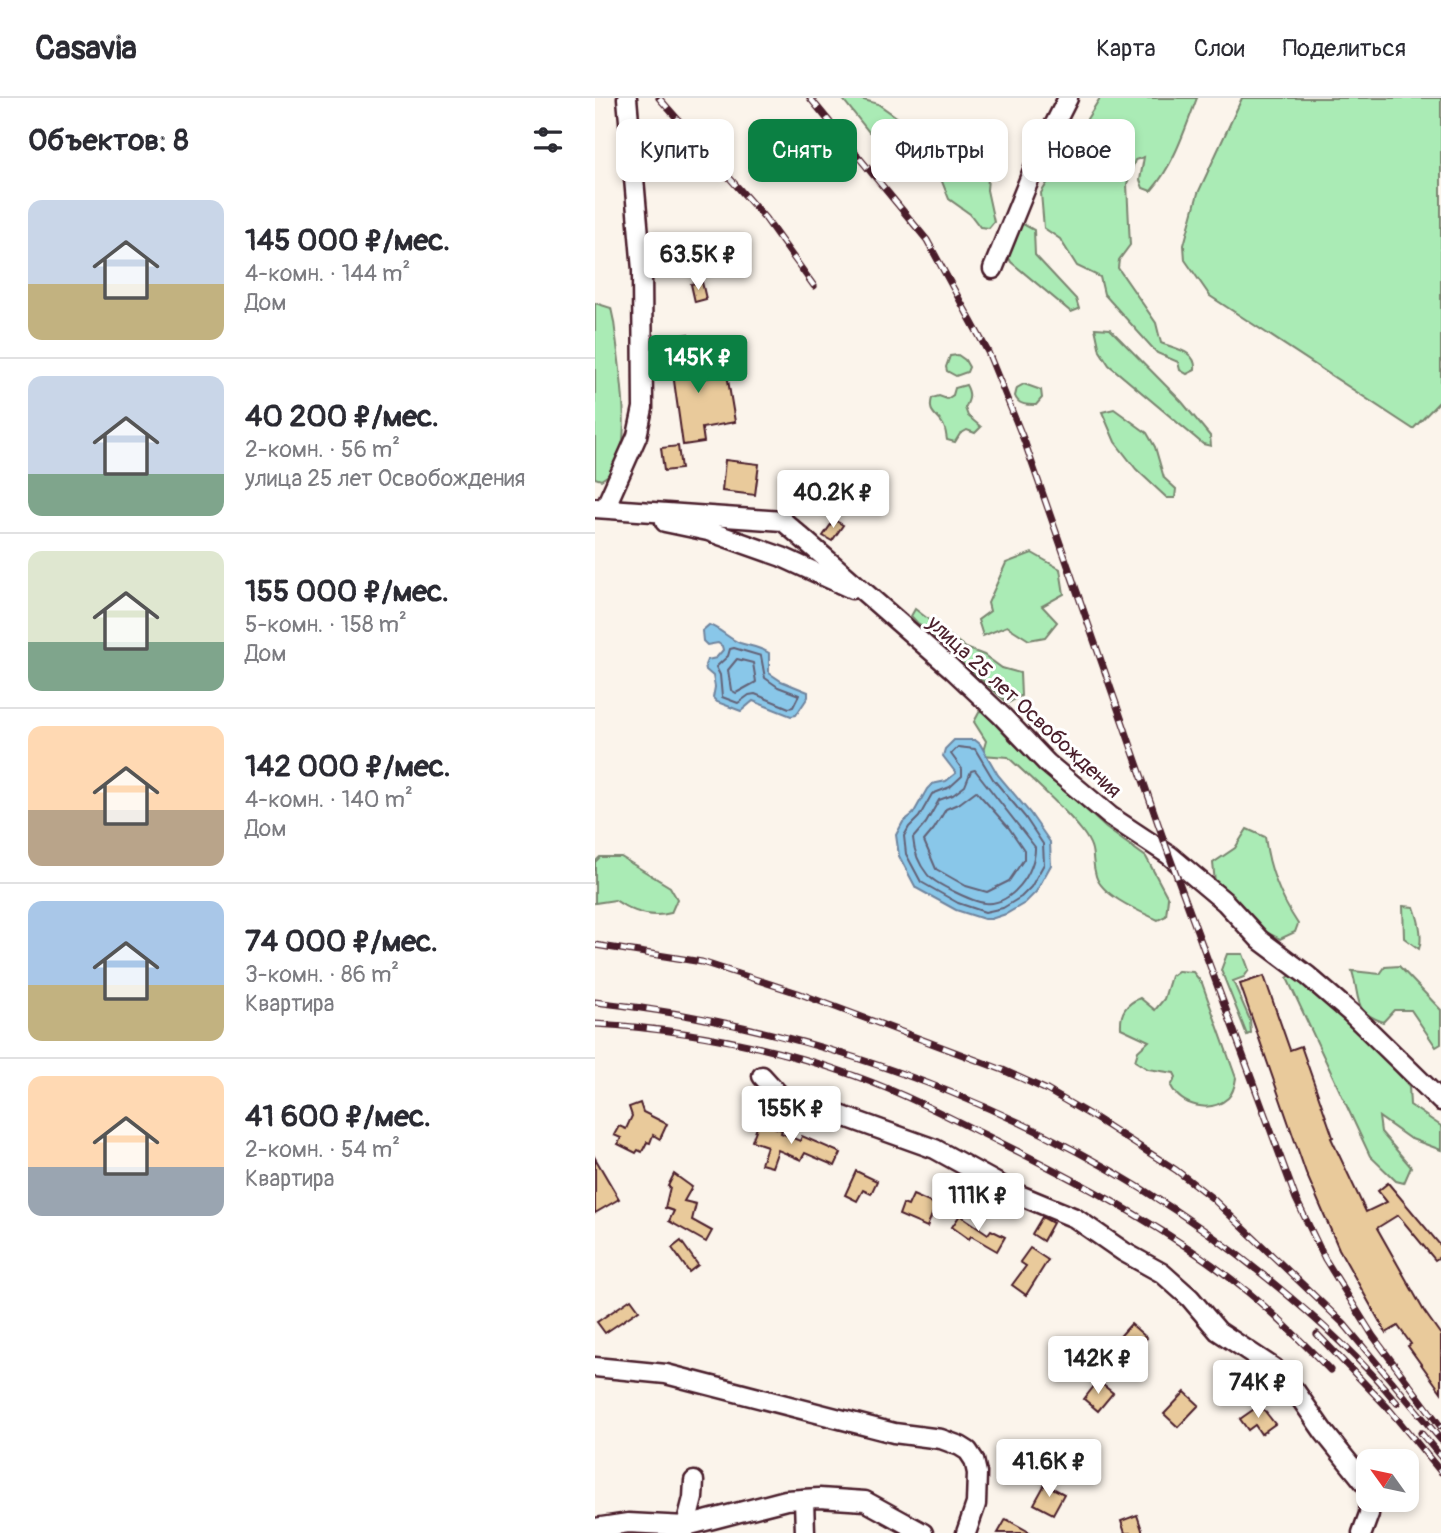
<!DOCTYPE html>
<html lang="ru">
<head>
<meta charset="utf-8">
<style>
	:root { --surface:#fff; --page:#f7f7f7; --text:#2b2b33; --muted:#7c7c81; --line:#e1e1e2; --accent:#0b8043 }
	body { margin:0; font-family:Pangolin,sans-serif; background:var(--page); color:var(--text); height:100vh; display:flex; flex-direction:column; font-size:26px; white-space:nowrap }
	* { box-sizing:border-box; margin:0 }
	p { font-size:23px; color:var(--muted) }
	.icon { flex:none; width:38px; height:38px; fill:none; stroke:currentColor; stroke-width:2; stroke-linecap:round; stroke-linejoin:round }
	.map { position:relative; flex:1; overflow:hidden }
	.details { display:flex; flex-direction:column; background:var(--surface); width:595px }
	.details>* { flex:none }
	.hud { position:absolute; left:21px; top:21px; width:665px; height:63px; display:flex; gap:14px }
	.needle { width:46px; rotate:303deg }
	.fabs { position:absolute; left:761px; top:1351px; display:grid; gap:14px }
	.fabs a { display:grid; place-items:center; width:63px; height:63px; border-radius:14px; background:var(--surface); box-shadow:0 4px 10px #0003; font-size:35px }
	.price { position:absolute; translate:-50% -60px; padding:0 16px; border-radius:7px; background:#fff; color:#222; font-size:23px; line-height:46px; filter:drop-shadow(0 2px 4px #0008) }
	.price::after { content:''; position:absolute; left:50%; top:42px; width:21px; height:16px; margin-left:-10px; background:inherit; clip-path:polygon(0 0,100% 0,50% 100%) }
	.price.current { background:var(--accent); color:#fff }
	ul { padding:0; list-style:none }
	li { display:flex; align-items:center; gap:21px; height:175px; padding:0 28px }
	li+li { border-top:2px solid var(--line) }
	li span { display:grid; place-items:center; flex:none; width:196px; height:140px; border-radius:14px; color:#555 }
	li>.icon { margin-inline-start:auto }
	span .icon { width:84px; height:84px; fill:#fffc; stroke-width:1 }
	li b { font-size:30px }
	h2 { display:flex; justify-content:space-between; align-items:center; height:84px; padding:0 28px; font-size:30px }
	.tag { padding:0 24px; border-radius:14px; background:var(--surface); box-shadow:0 4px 10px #0003; font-size:24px; line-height:63px }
	.tag.current { background:var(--accent); color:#fff }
	header { display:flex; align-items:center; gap:42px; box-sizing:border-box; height:98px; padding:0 35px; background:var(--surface); border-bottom:2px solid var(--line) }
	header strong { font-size:33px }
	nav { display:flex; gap:38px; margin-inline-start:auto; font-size:24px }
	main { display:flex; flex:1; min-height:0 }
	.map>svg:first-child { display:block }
	.green { fill:#aaebb5; stroke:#7a8570; stroke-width:2 }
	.water { fill:#89c7e9; stroke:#70849d; stroke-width:2 }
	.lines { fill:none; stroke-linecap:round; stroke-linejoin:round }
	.shore { stroke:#636277; stroke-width:2 }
	.building { fill:#e9ca9b; stroke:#4a1f2b; stroke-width:2 }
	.minor-casing { stroke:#4a1f2b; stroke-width:23 }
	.minor { stroke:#fff; stroke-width:18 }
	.rail-casing { stroke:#4a1f2b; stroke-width:7 }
	.rail { stroke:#fff; stroke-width:4.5; stroke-dasharray:13; stroke-linecap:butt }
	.labels { text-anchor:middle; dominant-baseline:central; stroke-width:6; stroke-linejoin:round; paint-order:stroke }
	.street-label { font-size:21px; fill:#4a1f2b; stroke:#fff }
</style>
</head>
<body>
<header>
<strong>Casavia</strong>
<nav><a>Карта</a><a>Слои</a><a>Поделиться</a></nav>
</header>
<main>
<section class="details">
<h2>Объектов: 8<svg class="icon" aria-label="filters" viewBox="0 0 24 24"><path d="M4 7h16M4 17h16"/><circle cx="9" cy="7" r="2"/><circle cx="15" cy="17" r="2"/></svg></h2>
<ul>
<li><span style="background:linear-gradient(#c9d6e8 60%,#c2b280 0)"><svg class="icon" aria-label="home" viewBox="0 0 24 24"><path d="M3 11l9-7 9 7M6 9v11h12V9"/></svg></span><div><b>145 000 ₽/мес.</b><p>4-комн. · 144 m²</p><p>Дом</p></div></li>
<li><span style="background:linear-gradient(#c9d6e8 70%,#7fa58c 0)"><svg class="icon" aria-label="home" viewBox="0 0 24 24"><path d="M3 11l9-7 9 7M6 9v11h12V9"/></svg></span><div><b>40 200 ₽/мес.</b><p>2-комн. · 56 m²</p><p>улица 25 лет Освобождения</p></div></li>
<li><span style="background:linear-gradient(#dfe7d0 65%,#7fa58c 0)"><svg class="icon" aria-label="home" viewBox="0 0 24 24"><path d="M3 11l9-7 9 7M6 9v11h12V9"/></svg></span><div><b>155 000 ₽/мес.</b><p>5-комн. · 158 m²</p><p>Дом</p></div></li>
<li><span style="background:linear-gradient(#ffd9b3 60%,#b9a48a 0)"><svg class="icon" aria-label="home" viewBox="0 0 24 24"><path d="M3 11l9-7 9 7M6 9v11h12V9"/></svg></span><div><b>142 000 ₽/мес.</b><p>4-комн. · 140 m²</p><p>Дом</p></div></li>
<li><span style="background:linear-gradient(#a9c7e8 60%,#c2b280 0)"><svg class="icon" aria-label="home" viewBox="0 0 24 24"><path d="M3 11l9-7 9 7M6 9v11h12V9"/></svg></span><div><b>74 000 ₽/мес.</b><p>3-комн. · 86 m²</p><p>Квартира</p></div></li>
<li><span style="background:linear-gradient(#ffd9b3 65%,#9aa5b1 0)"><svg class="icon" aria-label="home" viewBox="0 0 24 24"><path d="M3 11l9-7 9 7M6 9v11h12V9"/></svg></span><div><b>41 600 ₽/мес.</b><p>2-комн. · 54 m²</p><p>Квартира</p></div></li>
</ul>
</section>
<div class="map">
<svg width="846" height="1435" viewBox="0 0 846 1435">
	<rect width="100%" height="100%" fill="#fbf4eb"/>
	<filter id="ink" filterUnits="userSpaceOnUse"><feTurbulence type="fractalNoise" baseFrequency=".0143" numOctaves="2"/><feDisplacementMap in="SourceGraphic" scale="14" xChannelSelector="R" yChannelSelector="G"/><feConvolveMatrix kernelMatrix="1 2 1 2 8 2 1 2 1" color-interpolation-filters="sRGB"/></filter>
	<g filter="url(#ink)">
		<g class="green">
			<polygon points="247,0 262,0 283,6 333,41 380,54 394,69 392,92 399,124 394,130 385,129 375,116 354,101 344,76 321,66 315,44 274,34"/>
			<path d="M505 0H602C590 31 579 67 556 93L548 90 545 82 549 59 540 62 532 86 535 147 524 162 523 170 561 225 566 245C581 251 602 253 600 272L592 276 585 272 583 264 562 255 509 196 505 179 482 168 465 141 449 130 446 95Z"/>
			<polygon points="647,0 846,0 846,302 818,331 615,198 590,162 589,147 603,95"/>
			<polygon points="428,126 439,132 440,157 481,201 484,211 476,214 416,164 406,145 417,131"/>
			<path d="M0 205 16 210 19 224C23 258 37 338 22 367 18 374 13 378 6 382L0 380Z"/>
			<polygon points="500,230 515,231 587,304 615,338 616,348 608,346 514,267 505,253"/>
			<polygon points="363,257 370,262 374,269 372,274 361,278 352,273 351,269 355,258"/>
			<path d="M429 286 446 292 447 300 441 307C432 307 423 307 420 298L422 290Z"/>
			<path d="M371 287C376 296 375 301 370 310L373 318 386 329 380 335 372 332 365 336 360 344 352 342C351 337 351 330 347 325 340 315 333 315 337 300L344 298 352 301 358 297 360 290Z"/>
			<polygon points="519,311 552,335 560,349 569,380 581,391 580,400 572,400 541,371 520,344 507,314"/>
			<polygon points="437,455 465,471 469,496 447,508 462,524 450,539 434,542 412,528 388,538 383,522 395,513 393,505 411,465"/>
			<polygon points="320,511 371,550 389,557 407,570 425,575 426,598 413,605 328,531 316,518"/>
			<path d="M386 611 415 642 511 730 551 759 573 800 571 818 563 822C546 814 507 798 501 778 495 758 503 754 487 733 468 708 436 681 413 659L387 657 391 643 379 624Z"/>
			<path d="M652 731 670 739C674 772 685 799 703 826L700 834 685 841 663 830 620 785 618 765 640 750Z"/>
			<path d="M5 759H26L75 789 82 801 76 815C55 821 37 814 20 802L0 805V764Z"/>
			<path d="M808 808 819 809C823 820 828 839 824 851L809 840Z"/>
			<polygon points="632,856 648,856 654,872 649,879 638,883 655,922 656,935 652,937 626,872"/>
			<path d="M804 868 846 912V946L841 949 816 912H799L788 924C757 913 766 902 757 873L785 876 790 869Z"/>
			<path d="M583 873 598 874 607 885 641 980C640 987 638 995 633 1000 615 1016 586 1008 576 988L581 979 579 975 553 971 540 963 543 953 554 943 526 930C525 914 531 906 545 900L560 912 569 901 576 878Z"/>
			<polygon points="701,873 763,930 814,988 815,1007 846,1028 846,1052 814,1040 784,1019 786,1034 816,1069 809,1085 801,1083 775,1058 692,880"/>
		</g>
		<g class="water">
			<path d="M114 527C126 531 134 541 145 545 155 548 165 549 174 555V575L186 583 213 594V599L201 617 196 618 158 603 146 613 122 604 118 600 120 589 118 578 111 572 110 567 112 562 121 560 128 552 127 548 123 545 112 547 108 543 107 533Z"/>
			<polygon points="359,642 380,642 385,646 403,677 435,715 455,744 456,767 441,794 430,805 411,816 396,821 389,821 361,812 321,790 304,758 301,737 308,724 318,716 332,691 337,686 351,683 361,675 348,658 350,651"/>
		</g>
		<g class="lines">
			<g class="shore">
				<polygon points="139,550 166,558 170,580 183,589 204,597 198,609 194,610 160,596 154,597 143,605 127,599 125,577 121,569 133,558 135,551"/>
				<polygon points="142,561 158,565 161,584 141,595 136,592 133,572"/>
				<polygon points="363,649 380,651 398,681 430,719 448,746 449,766 436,789 426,799 408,810 390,814 363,805 326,784 311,756 309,738 314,729 324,719 337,696 355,689 367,678 367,671 356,656"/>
				<path d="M380 672 440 749C441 773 417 808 390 805 378 804 338 785 332 776 324 766 319 753 318 740L331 725 344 702 358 697 370 688 376 673Z"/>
				<polygon points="381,693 414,730 429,752 429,761 414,783 392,794 371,788 341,771 329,743 339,731 351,711 365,705"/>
			</g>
		</g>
		<g class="building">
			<polygon points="107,184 111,201 100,204 96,186"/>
			<polygon points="93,236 100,282 132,276 140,324 107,330 109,344 88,347 73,240"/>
			<polygon points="83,348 86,371 69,373 66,350"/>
			<polygon points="130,362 164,366 160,397 127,393"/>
			<polygon points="239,422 248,427 237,443 228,438"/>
			<polygon points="669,878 695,952 706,948 738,1039 736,1040 771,1114 792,1104 783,1093 793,1085 846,1148 846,1158 840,1162 803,1117 782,1130 829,1213 846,1237 846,1294 813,1248 816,1246 803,1228 791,1235 744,1151 711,1075 645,886"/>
			<polygon points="45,1005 48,1014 72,1026 65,1041 58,1037 55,1045 52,1044 47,1054 43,1052 41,1055 23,1046 26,1040 19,1037 24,1028 31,1031 37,1018 34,1009"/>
			<polygon points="164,1024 187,1032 186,1035 205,1043 207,1038 246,1055 240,1068 210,1055 206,1062 183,1052 177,1069 166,1066 172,1048 157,1043"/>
			<polygon points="0,1060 24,1101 0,1115"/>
			<polygon points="261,1073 282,1083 276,1096 268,1092 262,1103 250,1097"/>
			<polygon points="79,1076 97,1089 89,1103 101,1106 97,1122 117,1133 111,1144 74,1123 79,1113 70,1110 75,1089 73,1088"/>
			<polygon points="318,1097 341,1107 332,1129 304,1117 308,1106 313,1108"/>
			<polygon points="365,1117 393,1136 396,1132 410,1139 402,1153 376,1138 374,1141 357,1129"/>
			<polygon points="447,1119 458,1125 448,1143 437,1136"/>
			<polygon points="86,1143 103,1167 94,1174 77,1150"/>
			<polygon points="435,1150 453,1162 431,1197 417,1187 431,1168 425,1164"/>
			<polygon points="36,1201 44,1212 10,1235 2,1224"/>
			<polygon points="536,1226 552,1240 527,1267 512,1253"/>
			<polygon points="503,1283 518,1295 503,1313 489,1301"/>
			<polygon points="590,1294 604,1307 583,1329 569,1316"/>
			<polygon points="665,1307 680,1326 666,1336 660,1327 653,1332 645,1321"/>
			<polygon points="450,1386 469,1396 458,1416 439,1406"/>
			<polygon points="542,1417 548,1435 530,1435 526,1423"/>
			<polygon points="411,1421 436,1435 403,1435"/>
		</g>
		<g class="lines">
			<defs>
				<g id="minor">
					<polyline points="398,171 445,55 473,0"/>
					<polyline points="0,410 188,423 356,570 407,618 452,665 515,718 574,757 630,804 665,842 713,878 756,915 846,1003"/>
					<polyline points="10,410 42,338 48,310 47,172 32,0"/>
					<polyline points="70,424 113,433 187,459 257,491"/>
					<polyline points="167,978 188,1001 242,1016 340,1051 422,1096 480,1120 529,1154 567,1175 595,1200 623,1233 679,1270 701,1294 728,1333 774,1390"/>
					<polyline points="0,1269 71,1276 299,1335 346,1341 365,1348 373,1353 379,1362 382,1375 381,1406 371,1435"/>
					<polyline points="209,1401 210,1435"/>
					<polyline points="0,1430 33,1425 91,1428 191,1402 224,1400 270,1403 328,1435"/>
					<polyline points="89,1435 98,1400 99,1383"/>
					<polyline points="767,1435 774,1416 775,1402"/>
				</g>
			</defs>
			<use href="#minor" class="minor-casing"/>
			<use href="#minor" class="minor"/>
			<defs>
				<g id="rail">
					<polyline points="64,0 170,120 219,188"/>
					<polyline points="215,0 332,142 393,254 430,345 574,757 701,1101 730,1161 778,1238 846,1329"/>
					<polyline points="0,847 107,864 203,895 408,972 452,992 497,1018 581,1072 617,1100 749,1226 846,1342"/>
					<path d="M0 904C242 931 483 1026 672 1180 719 1218 764 1258 802 1305"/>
					<path d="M0 926C87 931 177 948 260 978 313 997 364 1024 414 1049 498 1091 582 1136 654 1195 683 1219 709 1246 735 1272"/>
					<polyline points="722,1236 793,1310 846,1374"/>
					<polyline points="826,1335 846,1359"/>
				</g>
			</defs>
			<use href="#rail" class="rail-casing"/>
			<use href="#rail" class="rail"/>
		</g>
	</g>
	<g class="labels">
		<g class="street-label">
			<text transform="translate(429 609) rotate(43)">улица 25 лет Освобождения</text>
		</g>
	</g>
</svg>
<div class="fabs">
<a><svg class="needle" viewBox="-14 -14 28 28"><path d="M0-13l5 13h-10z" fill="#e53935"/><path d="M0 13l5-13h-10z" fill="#7c7c81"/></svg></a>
</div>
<b class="price" style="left:103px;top:194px">63.5K ₽</b>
<b class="price current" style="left:103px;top:297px">145K ₽</b>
<b class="price" style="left:238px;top:432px">40.2K ₽</b>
<b class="price" style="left:196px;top:1048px">155K ₽</b>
<b class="price" style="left:383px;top:1135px">111K ₽</b>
<b class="price" style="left:503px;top:1298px">142K ₽</b>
<b class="price" style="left:663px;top:1322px">74K ₽</b>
<b class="price" style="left:454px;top:1401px">41.6K ₽</b>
<div class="hud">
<a class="tag">Купить</a>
<a class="tag current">Снять</a>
<a class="tag">Фильтры</a>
<a class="tag">Новое</a>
</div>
</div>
</main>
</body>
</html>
